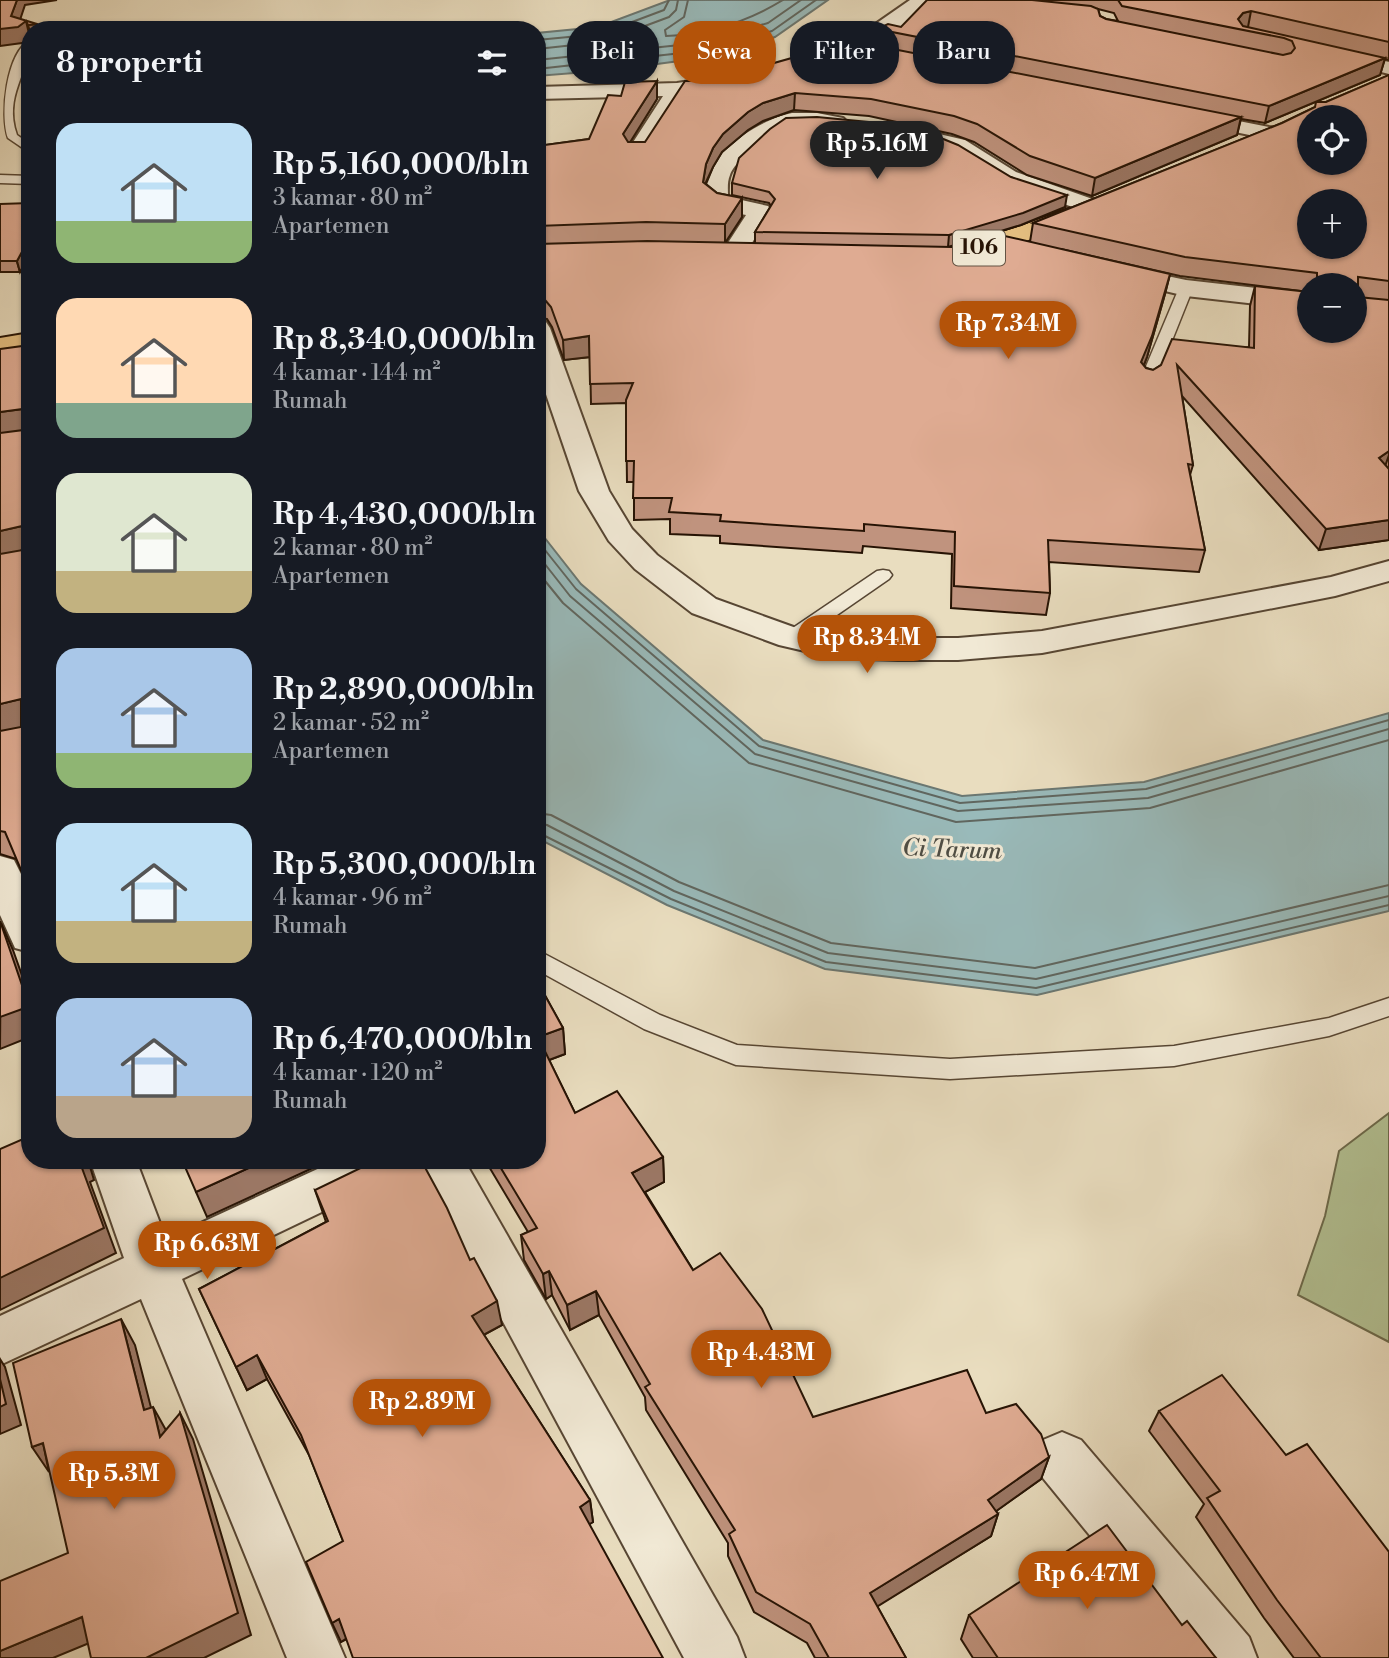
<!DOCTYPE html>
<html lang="id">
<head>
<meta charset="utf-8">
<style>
	:root { --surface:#171b24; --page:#20242c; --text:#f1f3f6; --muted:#9ea1a6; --accent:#b45309 }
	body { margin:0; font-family:"Libre Bodoni",serif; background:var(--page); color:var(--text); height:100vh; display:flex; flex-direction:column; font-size:26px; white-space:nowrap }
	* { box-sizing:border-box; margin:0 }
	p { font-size:23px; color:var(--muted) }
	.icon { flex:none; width:38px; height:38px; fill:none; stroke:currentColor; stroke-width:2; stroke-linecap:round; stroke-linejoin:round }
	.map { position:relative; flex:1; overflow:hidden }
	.side { position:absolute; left:21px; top:21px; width:525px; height:1148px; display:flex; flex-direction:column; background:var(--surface); border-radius:28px; box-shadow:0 2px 5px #0004 }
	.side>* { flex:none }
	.banner { position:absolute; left:567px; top:21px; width:665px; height:63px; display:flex; gap:14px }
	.controls { position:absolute; left:1297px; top:105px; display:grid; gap:14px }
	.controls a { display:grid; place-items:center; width:70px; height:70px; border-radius:50%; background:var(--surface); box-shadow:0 2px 5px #0004; font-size:35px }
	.price { position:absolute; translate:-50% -60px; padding:0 16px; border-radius:24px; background:var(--accent); color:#fff; font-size:23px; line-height:46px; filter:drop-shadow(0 2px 4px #0008) }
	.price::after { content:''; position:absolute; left:50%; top:42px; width:21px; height:16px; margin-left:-10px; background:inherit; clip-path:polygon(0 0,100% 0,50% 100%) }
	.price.selected { background:#222; color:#fff }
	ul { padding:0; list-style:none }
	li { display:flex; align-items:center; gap:21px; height:175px; padding:0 35px }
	li span { display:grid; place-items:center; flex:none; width:196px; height:140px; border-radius:21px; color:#555 }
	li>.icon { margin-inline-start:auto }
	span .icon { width:84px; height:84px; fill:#fffc; stroke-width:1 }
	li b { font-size:30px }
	h2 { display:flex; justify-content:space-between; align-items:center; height:84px; padding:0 35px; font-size:30px }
	.pill { padding:0 24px; border-radius:28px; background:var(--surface); box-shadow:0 2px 5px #0004; font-size:24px; line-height:63px }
	.pill.selected { background:var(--accent); color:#fff }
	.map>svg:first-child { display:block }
	.green { fill:#b3c294; stroke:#6c6a4c; stroke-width:2 }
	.water { fill:#99baba; stroke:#6b7771; stroke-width:2 }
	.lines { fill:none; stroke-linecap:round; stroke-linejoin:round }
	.shore { stroke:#60665f; stroke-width:2 }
	.lane-casing { stroke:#574633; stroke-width:3 }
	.street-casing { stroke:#574633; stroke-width:4 }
	.primary-casing { stroke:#261304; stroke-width:4 }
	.lane { fill:#f1e9d5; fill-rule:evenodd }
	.street { fill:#f1e9d5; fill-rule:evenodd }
	.primary { fill:#e4be80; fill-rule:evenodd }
	.wall { fill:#c0937e; stroke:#261304; stroke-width:2; fill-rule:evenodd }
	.shaded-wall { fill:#9c7866; stroke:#261304; stroke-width:2 }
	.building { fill:#dfab92; stroke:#261304; stroke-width:2; fill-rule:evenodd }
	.labels { text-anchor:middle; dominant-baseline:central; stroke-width:6; stroke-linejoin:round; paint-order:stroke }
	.shield { fill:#f1e9d5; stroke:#635343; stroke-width:2 }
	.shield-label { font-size:21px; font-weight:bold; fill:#261304 }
	.water-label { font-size:24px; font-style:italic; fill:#4e4d44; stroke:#f1e9d5 }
</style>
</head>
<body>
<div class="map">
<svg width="1389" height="1658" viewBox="0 0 1389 1658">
	<rect width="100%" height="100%" fill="#e9ddbf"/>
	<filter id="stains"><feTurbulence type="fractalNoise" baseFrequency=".00286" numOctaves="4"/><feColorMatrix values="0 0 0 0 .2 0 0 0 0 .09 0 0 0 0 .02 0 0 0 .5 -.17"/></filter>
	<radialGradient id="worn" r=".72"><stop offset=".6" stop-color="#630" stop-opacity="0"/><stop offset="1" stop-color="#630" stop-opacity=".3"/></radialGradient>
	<polygon class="green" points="1389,1113 1389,1342 1298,1295 1325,1216 1339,1151"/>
	<g class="water">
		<polygon points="670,0 828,0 775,37 702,58 612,70 537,76 537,33 598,27"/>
		<polygon points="537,528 581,584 763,740 962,796 1144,782 1389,713 1389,911 1037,995 825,969 667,905 537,838"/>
	</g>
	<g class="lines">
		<g class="shore">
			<path d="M688 0 684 17 665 30 666 36C708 34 747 22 783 0"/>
			<polyline points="537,40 600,34 664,10 669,0"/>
			<polyline points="537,49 602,42 669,17 676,10 678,0"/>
			<polyline points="537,60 699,43 768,23 801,0"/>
			<polyline points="537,69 700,51 772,31 816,0"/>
			<polyline points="537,540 576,589 759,746 960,803 1146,789 1389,720"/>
			<polyline points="537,554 570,596 755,754 958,811 1148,798 1389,729"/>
			<polyline points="537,571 563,603 749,763 956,822 1150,808 1389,740"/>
			<polyline points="537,813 551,815 679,882 831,943 1035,968 1389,885"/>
			<polyline points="537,823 547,825 674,891 828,953 1036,979 1389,896"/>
			<polyline points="537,832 671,899 826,962 1036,988 1389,905"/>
		</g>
		<defs>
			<g id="lane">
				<path d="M30 40C30 73 3 95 17 135L30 144V153L8 138C0 115 6 53 30 40Z"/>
				<polygon points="0,175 30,176 30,184 0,183"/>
				<polygon points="1186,284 1193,288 1155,383 1147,388 1142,386 1139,383 1179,288"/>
				<polygon points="883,570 889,571 892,575 889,579 798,642 784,642 782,638 784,634 877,571"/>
				<polygon points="537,950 660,1015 737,1045 950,1059 1174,1046 1329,1018 1389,998 1389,1016 1329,1036 1174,1066 950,1079 736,1065 644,1029 537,970"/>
			</g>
			<g id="street">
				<path d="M910 0H930C907 31 850 58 813 67L806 65 803 61 806 57 864 32Z"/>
				<polygon points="1333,48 1389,62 1389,74 1326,58 1323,54 1326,50"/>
				<polygon points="730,75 737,77 740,81 737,85 684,94 645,158 629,158 626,153 663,96 537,99 537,87 677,83"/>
				<polygon points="1188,111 1269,127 1277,128 1280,133 1277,138 1269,139 1181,121 1177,117 1181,113"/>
				<path d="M792 113H817L843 118 847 122 843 126C828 130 811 123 794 126 776 129 736 158 730 175 727 182 728 190 728 197L768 206 772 211 743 257 734 259 725 257 722 252 746 215C736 213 722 213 713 208 706 203 705 197 705 189 706 153 761 119 792 113Z"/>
				<polygon points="909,127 965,140 1016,172 1101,202 1105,207 1101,212 1093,214 1000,182 949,150 901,138 898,133 901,128"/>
				<polygon points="1115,265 1186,280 1309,294 1309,310 1186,296 1106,277 1103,272 1106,267"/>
				<polygon points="537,320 546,322 550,328 609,491 632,529 657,555 716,599 799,629 835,636 898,638 958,638 1042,631 1331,577 1389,561 1389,581 1335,596 1042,653 958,660 898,660 835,658 779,645 692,613 635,569 609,541 579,491 537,368"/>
				<polygon points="0,856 14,860 30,892 30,952 15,948 0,915"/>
				<polygon points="90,1160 136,1160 166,1239 337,1160 408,1160 401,1174 182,1279 345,1658 287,1658 141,1299 0,1365 0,1316 124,1258"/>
				<polygon points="416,1160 464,1160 737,1637 745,1658 684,1658"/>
				<polygon points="1062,1432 1081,1440 1249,1637 1257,1658 1190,1658 1043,1478 1035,1459 1043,1440"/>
			</g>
			<g id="primary">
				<polygon points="1080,205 1088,207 1092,212 1088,217 1038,237 962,261 953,259 950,254 953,249"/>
				<polygon points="30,333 30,349 0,354 0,338"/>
			</g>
		</defs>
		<use href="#lane" class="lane-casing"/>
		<use href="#street" class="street-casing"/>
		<use href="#primary" class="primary-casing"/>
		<use href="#lane" class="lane"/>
		<use href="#street" class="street"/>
		<use href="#primary" class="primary"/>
	</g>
	<g class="wall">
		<path d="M1033 0H1389V60L1385 59 1380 75 1265 123 1241 119 1237 135 1092 196 1027 175 974 142 952 134 869 116 794 110 763 121 748 130 722 152 713 167 706 184 717 193 742 198V217L725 243H755V232L771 206 769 203 732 195V183L1011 177 1065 207 1021 225 948 247 1030 242 1033 223 1282 123 1326 102 1389 75V540L1319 550 1182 396 1193 465 1190 475 1205 550 1199 572 1049 562 1050 593 1046 615 951 608 952 554 863 546 862 553 720 543V536L670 534V519L634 520V482H627L626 403 591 404 590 357 564 360 552 327 547 319 537 318V146L589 139 657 99 630 142H645L710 81 876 45 877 29 901 27ZM1098 9 1114 13 1118 21 1106 19 1100 16ZM1061 249 1180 276 1309 292V285H1354L1309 331 1255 286 1250 306 1249 347 1161 365 1153 370 1146 368 1144 365 1147 357 1165 294 1170 274Z"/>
		<polygon points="0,204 20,272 0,272"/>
		<polygon points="0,349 16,859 0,854"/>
		<polygon points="537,981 563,1028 565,1054 549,1060 575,1113 663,1157 664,1182 645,1192 693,1270 813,1417 986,1413 1049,1457 1041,1479 996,1511 998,1514 991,1536 877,1606 906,1658 815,1658 807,1643 754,1612 728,1556 728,1543 646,1410 645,1397 599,1315 570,1330 552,1295 546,1299 524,1260 521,1235 528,1232 485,1160 537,1160"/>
		<polygon points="315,1190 470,1260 502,1325 484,1335 590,1500 593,1522 341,1642 343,1541 309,1455 267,1379 247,1390 199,1289 326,1222"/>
		<polygon points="1159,1411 1286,1455 1389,1658 1294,1658 1264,1618 1196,1517 1204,1504 1149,1431"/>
		<polygon points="969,1615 1182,1625 1216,1658 973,1658 961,1639"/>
	</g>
	<g class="shaded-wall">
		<polygon points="17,0 57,0 25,5 18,26 26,21 30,38 22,43 0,46 0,29 11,16"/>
		<polygon points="1251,11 1248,27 1236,28 1238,19 1243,13"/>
		<polygon points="37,24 38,30 30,30 30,32 28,25"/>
		<polygon points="1385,58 1380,75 1265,123 1269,106"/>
		<polygon points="657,81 657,99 624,152 623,134"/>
		<polygon points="795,93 794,110 763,121 748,130 722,152 713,167 706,182 703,201 703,182 706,164 713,148 723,134 748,112 763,103"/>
		<polygon points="1241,117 1237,135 1092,196 1095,178"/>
		<polygon points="1067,195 1065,207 1021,225 948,247 949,235"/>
		<polygon points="742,198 742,217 725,243 725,224"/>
		<polygon points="30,237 30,254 20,272 17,261"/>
		<polygon points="1170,274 1165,294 1147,357 1137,382 1141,362"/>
		<polygon points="589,336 590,357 564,360 563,340"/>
		<polygon points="23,409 30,428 0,438 0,412"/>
		<polygon points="1389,451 1389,455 1383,472 1379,458"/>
		<polygon points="1389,520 1389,540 1319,550 1326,529"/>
		<polygon points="22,526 30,547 0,559 0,531"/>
		<polygon points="21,699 30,726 0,733 0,704"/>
		<polygon points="30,866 30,890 21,870"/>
		<polygon points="1,923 13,950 30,998 30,1037 0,1049"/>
		<polygon points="563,1028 565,1054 541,1063 538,1037"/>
		<polygon points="663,1157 664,1182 634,1198 632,1173"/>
		<polygon points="79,1160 88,1160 94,1180 90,1182 116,1253 0,1310 0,1278"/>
		<polygon points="266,1160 330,1160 207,1217 196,1192"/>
		<polygon points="549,1271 552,1295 546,1299 543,1274"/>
		<polygon points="596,1291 599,1315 570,1330 567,1305"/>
		<polygon points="497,1301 502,1325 476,1339 472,1316"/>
		<polygon points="121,1319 135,1345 158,1435 144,1410"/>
		<polygon points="257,1355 267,1379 247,1390 236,1367"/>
		<polygon points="0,1359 5,1367 21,1425 0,1434"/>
		<polygon points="153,1407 167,1432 160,1437"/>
		<polygon points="180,1413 193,1439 251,1635 204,1658 146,1658"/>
		<polygon points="43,1443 49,1472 32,1447"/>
		<polygon points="1049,1457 1041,1479 981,1522 988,1500"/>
		<polygon points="590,1500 593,1522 582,1529 580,1507"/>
		<polygon points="998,1514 991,1536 865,1614 870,1593"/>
		<polygon points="82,1617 99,1639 53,1658 0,1658 0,1651"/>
		<polygon points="339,1619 347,1638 341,1642 332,1623"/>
	</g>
	<g class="building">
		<polygon points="0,0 17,0 11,16 37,24 28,25 26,21 18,27 0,29"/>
		<polygon points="927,0 1032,0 1091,6 1098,9 1100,16 1106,19 1283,55 1291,53 1295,48 1292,41 1284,38 1122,6 1118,0 1389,0 1389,42 1251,11 1243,13 1238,19 1243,26 1385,58 1269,106 877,29 888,24 901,27"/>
		<polygon points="852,41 1241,117 1095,178 1030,156 977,124 954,116 871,99 795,93 763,103 748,112 723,134 713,148 706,164 703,182 717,193 742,198 725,224 646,222 537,226 537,146 589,139 608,95 621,96 625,82 657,81 623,134 628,142 645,142 685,81 710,81"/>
		<path d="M1389 75V281L1358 277V297L1389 300V451L1379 458 1389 469V520L1326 529 1177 365 1193 465 1188 464 1205 550 1048 540 1050 593 954 586 955 532 864 524V531L720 521 721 515 669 512 672 498H633L634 461H626V400L633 383 590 384 589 336 563 340 551 307 545 300 537 298V244L647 241 952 247 996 234 1170 274 1152 336 1141 362 1146 368 1153 370 1161 365 1172 339 1254 348 1255 286 1309 292V331H1354V285H1317V273L1185 257 1033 223 1282 123 1315 107 1316 102H1326ZM1309 117H1354V163H1309ZM1309 201H1354V247H1309Z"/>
		<polygon points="817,117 869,122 936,136 958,145 1011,177 1067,195 1023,213 949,235 755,232 775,199 769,192 732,183 739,158 770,129 786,118"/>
		<polygon points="30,203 30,237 17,261 0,261 0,204"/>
		<polygon points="30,345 30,866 21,870 5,832 0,831 0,731 21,727 21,699 0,704 0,554 23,550 22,526 0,531 0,433 23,430 23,409 0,412 0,349"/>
		<polygon points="0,921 25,994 25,1008 0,1017"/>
		<polygon points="537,981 563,1028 538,1037 575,1113 617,1091 663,1157 632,1173 693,1270 720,1253 762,1309 813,1417 967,1370 986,1413 1016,1404 1041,1434 1049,1457 988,1500 998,1514 870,1593 906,1658 829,1658 810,1624 756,1592 729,1534 735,1530 645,1387 650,1384 596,1291 567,1305 549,1271 543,1274 521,1235 537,1228 496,1160 537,1160"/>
		<polygon points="30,1136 30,1160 79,1160 104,1228 0,1278 0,1149"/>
		<polygon points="182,1160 266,1160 196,1192"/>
		<polygon points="377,1160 421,1160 447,1208 470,1260 474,1258 497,1301 472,1316 590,1500 580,1507 663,1658 353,1658 339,1619 332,1623 306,1562 343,1541 301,1435 257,1355 236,1367 199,1289 328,1221 315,1190"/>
		<polygon points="121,1319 144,1410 153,1407 160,1437 180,1413 238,1613 146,1658 91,1658 82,1617 0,1651 0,1581 68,1553 43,1443 32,1447 13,1363"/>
		<polygon points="1222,1375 1286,1455 1307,1444 1389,1552 1389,1658 1321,1658 1277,1600 1207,1498 1220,1491 1159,1411"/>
		<polygon points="0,1379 6,1404 0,1407"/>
		<polygon points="1107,1525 1182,1625 1187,1621 1216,1658 998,1658 969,1615"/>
	</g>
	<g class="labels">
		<rect class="shield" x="953" y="230.5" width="52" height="35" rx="5"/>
		<g class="shield-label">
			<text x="979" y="248">106</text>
		</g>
		<g class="water-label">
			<text transform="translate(952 850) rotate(2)">Ci Tarum</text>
		</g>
	</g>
	<rect width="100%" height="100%" filter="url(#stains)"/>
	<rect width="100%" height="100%" fill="url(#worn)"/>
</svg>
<div class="controls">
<a><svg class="icon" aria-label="locate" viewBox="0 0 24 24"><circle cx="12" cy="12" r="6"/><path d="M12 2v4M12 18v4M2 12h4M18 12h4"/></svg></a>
<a>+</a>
<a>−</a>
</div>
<b class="price selected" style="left:877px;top:181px">Rp 5.16M</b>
<b class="price" style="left:1008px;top:361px">Rp 7.34M</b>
<b class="price" style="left:867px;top:675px">Rp 8.34M</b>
<b class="price" style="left:207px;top:1281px">Rp 6.63M</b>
<b class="price" style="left:761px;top:1390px">Rp 4.43M</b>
<b class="price" style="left:422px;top:1439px">Rp 2.89M</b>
<b class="price" style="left:114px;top:1511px">Rp 5.3M</b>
<b class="price" style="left:1087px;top:1611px">Rp 6.47M</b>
<div class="banner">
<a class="pill">Beli</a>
<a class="pill selected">Sewa</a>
<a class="pill">Filter</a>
<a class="pill">Baru</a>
</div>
<section class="side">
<h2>8 properti<svg class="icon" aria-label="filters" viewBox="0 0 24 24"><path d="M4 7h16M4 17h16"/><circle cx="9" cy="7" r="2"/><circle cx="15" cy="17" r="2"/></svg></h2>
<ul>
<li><span style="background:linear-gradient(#bfe0f5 70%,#8fb573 0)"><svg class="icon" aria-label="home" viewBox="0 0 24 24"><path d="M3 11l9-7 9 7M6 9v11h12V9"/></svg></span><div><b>Rp 5,160,000/bln</b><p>3 kamar · 80 m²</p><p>Apartemen</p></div></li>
<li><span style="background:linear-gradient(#ffd9b3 75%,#7fa58c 0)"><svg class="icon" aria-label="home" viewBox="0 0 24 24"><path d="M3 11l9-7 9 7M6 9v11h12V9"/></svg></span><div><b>Rp 8,340,000/bln</b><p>4 kamar · 144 m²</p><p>Rumah</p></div></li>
<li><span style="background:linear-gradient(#dfe7d0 70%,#c2b280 0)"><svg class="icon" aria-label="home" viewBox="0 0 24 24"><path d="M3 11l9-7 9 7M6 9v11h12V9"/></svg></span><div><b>Rp 4,430,000/bln</b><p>2 kamar · 80 m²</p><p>Apartemen</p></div></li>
<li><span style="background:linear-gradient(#a9c7e8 75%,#8fb573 0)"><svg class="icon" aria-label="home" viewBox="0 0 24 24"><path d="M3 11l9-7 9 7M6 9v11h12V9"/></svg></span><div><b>Rp 2,890,000/bln</b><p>2 kamar · 52 m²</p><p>Apartemen</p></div></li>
<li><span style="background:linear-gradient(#bfe0f5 70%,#c2b280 0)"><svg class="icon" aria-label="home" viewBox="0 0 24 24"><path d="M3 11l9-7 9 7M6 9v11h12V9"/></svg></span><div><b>Rp 5,300,000/bln</b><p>4 kamar · 96 m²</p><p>Rumah</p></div></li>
<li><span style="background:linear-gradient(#a9c7e8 70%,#b9a48a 0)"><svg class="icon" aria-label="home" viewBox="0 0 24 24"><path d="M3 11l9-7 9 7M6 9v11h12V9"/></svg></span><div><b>Rp 6,470,000/bln</b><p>4 kamar · 120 m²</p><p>Rumah</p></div></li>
</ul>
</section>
</div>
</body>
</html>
